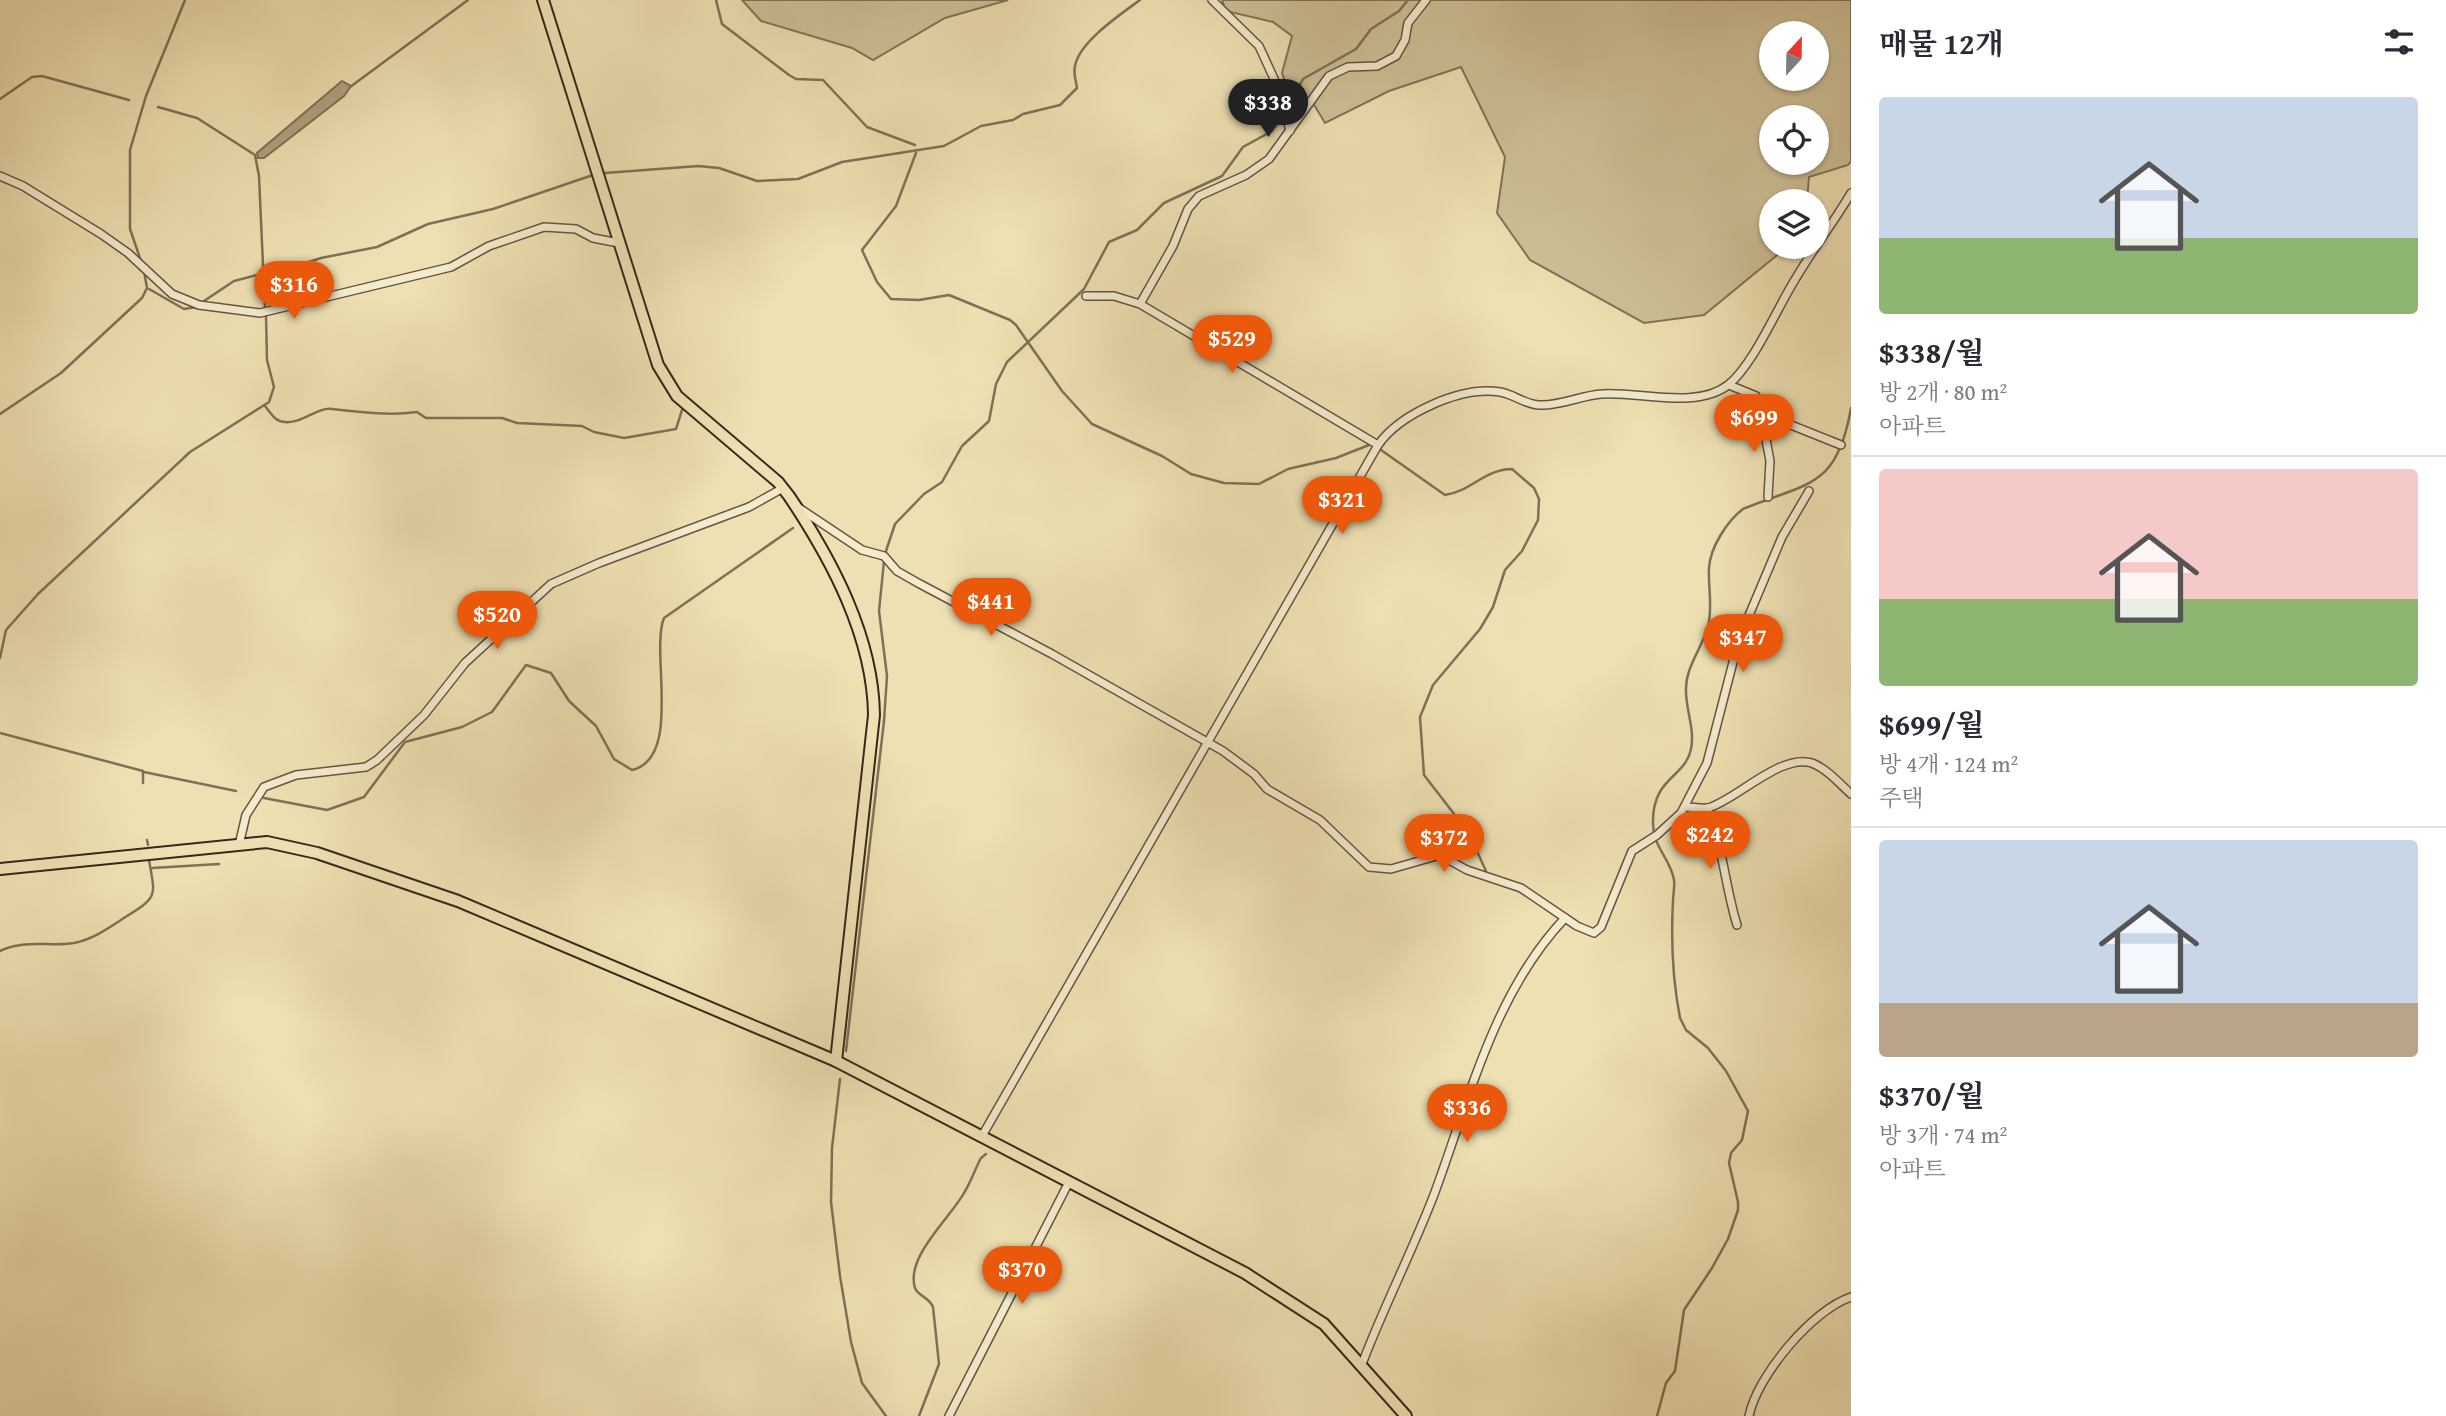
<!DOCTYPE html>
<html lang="ko">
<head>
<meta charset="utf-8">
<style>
	:root { --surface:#fff; --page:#f2f2f3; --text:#2b2b33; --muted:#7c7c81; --line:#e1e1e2; --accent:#ea580c }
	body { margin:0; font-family:"Gentium Book Plus","Noto Serif KR",serif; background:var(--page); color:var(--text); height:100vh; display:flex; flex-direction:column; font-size:26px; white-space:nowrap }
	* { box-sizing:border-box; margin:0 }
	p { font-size:23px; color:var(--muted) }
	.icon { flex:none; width:38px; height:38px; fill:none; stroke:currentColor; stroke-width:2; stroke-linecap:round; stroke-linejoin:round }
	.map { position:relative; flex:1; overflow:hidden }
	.side { display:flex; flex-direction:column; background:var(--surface); width:595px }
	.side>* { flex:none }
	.needle { width:46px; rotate:22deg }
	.controls { position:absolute; left:1759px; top:21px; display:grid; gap:14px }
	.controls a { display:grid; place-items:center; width:70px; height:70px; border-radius:50%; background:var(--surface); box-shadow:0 2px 5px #0004; font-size:35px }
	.price { position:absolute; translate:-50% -60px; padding:0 16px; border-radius:24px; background:var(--accent); color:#fff; font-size:23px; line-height:46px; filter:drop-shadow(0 2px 4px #0008) }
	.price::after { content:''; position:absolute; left:50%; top:42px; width:21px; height:16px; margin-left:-10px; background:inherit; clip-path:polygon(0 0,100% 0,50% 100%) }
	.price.current { background:#222; color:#fff }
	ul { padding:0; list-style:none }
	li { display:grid; align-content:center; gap:14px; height:371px; padding:0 28px }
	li+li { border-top:2px solid var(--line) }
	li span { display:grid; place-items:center; height:217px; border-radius:7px; color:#555 }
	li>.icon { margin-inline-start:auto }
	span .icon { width:126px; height:126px; fill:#fffc; stroke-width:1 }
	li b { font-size:30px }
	h2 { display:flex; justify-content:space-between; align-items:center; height:84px; padding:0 28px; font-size:30px }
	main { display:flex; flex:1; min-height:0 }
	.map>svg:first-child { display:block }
	.green { fill:#cfc198; stroke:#82745a; stroke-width:2; fill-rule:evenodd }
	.water { fill:#afa17f; stroke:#7f7157; stroke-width:2 }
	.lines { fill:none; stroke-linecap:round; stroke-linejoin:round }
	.stream { stroke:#7f7157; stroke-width:2.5 }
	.street-casing { stroke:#645642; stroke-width:10 }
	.primary-casing { stroke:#36281c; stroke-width:14 }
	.street { stroke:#f4ebcd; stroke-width:7 }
	.primary { stroke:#eee0b2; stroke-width:10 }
</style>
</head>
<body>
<main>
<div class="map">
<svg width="1851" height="1416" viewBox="0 0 1851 1416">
	<rect width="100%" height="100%" fill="#eee0b2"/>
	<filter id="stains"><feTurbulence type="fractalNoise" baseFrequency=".00286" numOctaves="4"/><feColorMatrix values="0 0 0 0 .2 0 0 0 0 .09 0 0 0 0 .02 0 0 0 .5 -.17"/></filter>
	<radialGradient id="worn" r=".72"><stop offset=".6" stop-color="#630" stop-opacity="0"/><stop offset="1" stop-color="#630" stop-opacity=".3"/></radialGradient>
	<g class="green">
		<polygon points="742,0 1008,0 945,18 873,60 852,48 761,21"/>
		<path d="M1222 0H1851V161L1848 165 1809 177 1807 201H1771V247H1787L1704 315 1644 323 1530 260 1497 213 1505 157 1461 67 1389 91 1325 123 1313 103 1293 104 1282 73 1292 36 1273 22 1226 11ZM1771 33H1816V79H1771ZM1771 117H1816V163H1771Z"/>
	</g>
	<polygon class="water" points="342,81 351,86 344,96 264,158 258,158 257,153"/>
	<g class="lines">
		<g class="stream">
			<polyline points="716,0 722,24 789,75 796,79 823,80 867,127 915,145"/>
			<polyline points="350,87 468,0"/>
			<polyline points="0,99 32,77 42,76 129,100"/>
			<polyline points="158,107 197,118 255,155 259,176 265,310"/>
			<polyline points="1287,108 1303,79 1356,49 1371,29 1399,11 1408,0"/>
			<polyline points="916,153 896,206 862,250 877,282 891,299 919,300 949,295 1010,320 1016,325 1062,391 1092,424 1162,456 1191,474 1224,483 1259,484 1288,469 1336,458 1369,445"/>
			<path d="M605 173 698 166 719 168 757 181 798 179 842 162 944 146 981 126 1013 120 1023 114 1060 105 1077 88C1076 81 1073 73 1075 66 1079 42 1121 14 1140 0"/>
			<polyline points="141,261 130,229 130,150 146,96 185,0"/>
			<polyline points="275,273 321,258 377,247 428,224 493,209 593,175"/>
			<polyline points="149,289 184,309 196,307"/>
			<polyline points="201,303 234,281 257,275"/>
			<path d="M265 406C271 413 275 422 285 422 302 424 317 407 332 409 359 412 389 416 417 412L426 418H502L517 423 582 426 594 432 624 438 676 429 682 410"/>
			<polyline points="0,414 61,373 142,298 147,288 144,271"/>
			<path d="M1381 450 1445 495C1470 492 1485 469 1512 469L1534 488 1539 499 1538 520 1522 551 1505 570 1493 607 1480 629 1433 685 1420 717 1424 775 1468 832 1486 871"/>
			<polyline points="885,554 895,524 924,494 942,482 962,446 989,421 996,384 1007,362 1084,289 1109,242 1137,230 1164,203 1222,176 1243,147 1272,131 1284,114"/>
			<polyline points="0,658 6,630 38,594 190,452 269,402 274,387 267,360 266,316"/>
			<polyline points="0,733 143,771 143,783"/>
			<polyline points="144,772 236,791"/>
			<path d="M264 798 327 810 364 797 405 742 462 727 492 712 526 665 551 673 569 701 596 726 614 759 632 770C683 758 650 652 664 618L793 528"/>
			<polyline points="147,840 148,845"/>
			<polyline points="152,868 219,864"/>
			<path d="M0 951C23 939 49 947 74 943 94 939 110 927 127 916 159 896 155 896 149 860"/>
			<polyline points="846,1051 884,721 887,676 879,611 884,561"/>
			<polyline points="840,1079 832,1148 831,1202 840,1276 851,1342 862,1383 886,1416"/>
			<path d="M919 1416 939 1364 933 1307C929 1297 918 1296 915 1288 905 1257 951 1217 964 1193 971 1182 975 1169 981 1158L986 1154"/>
			<path d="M1657 1416 1666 1383 1675 1371 1684 1310 1712 1268 1728 1239 1738 1210V1202L1729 1163 1731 1153 1742 1140 1748 1111 1726 1071 1708 1048 1686 1030 1680 1018C1673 982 1671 938 1673 901 1673 894 1675 888 1674 880 1671 859 1652 847 1653 821 1653 777 1685 778 1691 749 1695 729 1686 711 1686 691 1685 667 1702 649 1708 626 1713 608 1708 587 1709 568 1710 548 1727 521 1743 509 1808 482 1837 489 1851 408"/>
		</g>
		<defs>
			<g id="street">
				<polyline points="1212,0 1259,46 1281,94 1290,131"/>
				<polyline points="0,176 23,186 101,234 128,253 172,294 199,305 260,313 451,267 489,246 544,227 576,229 593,238 619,243"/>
				<polyline points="1086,296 1114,296 1140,304 1378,445"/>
				<polyline points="1140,304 1173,246 1188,209 1199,196 1246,175 1269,159 1329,76 1348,67 1377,66 1396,56 1405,40 1408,23 1426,0"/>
				<polyline points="1729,385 1756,396 1761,413 1841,445"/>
				<polyline points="1761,413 1770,461 1768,497"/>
				<polyline points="799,508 862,550 884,556 897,571 918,583 1052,654 1223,751 1254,774 1267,789 1320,820 1369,867 1391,869 1440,855 1467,870 1521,888 1577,926 1594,933 1601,927 1632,851 1657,835 1681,813 1707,763 1739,639 1782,537 1809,491"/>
				<path d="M1686 807C1692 807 1701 809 1708 808 1736 800 1781 753 1812 763 1827 769 1839 783 1851 794"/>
				<path d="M1707 808C1723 846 1725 886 1737 925"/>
				<polyline points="239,845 246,815 264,787 296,775 366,767 377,760 424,715 465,663 551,584 599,563 749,507 783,488"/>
				<path d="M982 1136 1378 445C1400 414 1460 386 1500 392 1514 394 1525 405 1540 405 1561 406 1582 395 1602 394 1639 391 1696 410 1728 385 1753 366 1778 306 1796 278 1813 249 1834 222 1851 193"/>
				<path d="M1362 1364C1384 1306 1413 1250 1435 1192 1470 1097 1494 993 1565 918"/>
				<polyline points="949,1416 1069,1182"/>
				<path d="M1749 1416C1757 1376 1812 1310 1851 1297"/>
			</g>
			<g id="primary">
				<path d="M543 0 658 365 677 396 778 482 789 496C832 560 873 637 874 715L836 1061"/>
				<polyline points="0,869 267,842 317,853 458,901 836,1061 1245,1273 1324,1324 1406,1416"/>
			</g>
		</defs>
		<use href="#street" class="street-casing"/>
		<use href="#primary" class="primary-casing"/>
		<use href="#street" class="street"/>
		<use href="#primary" class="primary"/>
	</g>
	<rect width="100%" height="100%" filter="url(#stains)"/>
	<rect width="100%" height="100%" fill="url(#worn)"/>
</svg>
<div class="controls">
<a><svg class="needle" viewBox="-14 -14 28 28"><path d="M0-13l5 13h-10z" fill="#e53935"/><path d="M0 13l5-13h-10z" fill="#7c7c81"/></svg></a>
<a><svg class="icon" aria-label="locate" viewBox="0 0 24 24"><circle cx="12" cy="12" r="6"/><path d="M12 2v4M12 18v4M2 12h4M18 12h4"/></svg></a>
<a><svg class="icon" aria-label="layers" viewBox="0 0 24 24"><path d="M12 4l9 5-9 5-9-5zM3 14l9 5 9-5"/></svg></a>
</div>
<b class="price current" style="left:1268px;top:139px">$338</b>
<b class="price" style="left:294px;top:321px">$316</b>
<b class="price" style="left:1232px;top:375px">$529</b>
<b class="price" style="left:1754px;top:454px">$699</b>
<b class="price" style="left:1342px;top:536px">$321</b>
<b class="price" style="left:991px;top:638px">$441</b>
<b class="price" style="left:497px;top:651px">$520</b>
<b class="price" style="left:1743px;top:674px">$347</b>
<b class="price" style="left:1710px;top:871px">$242</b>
<b class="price" style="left:1444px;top:874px">$372</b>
<b class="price" style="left:1467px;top:1144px">$336</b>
<b class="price" style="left:1022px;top:1306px">$370</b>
</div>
<section class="side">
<h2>매물 12개<svg class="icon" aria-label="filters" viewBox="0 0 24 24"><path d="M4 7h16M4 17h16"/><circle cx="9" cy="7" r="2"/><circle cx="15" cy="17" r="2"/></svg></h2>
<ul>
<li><span style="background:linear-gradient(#c9d6e8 65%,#8fb573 0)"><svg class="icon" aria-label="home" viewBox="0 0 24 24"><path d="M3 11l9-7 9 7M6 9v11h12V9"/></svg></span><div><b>$338/월</b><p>방 2개 · 80 m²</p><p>아파트</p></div></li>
<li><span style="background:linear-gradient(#f6c9c9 60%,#8fb573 0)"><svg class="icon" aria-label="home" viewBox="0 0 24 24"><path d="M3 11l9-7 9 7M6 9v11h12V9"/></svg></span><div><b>$699/월</b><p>방 4개 · 124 m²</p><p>주택</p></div></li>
<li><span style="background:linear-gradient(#c9d6e8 75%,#b9a48a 0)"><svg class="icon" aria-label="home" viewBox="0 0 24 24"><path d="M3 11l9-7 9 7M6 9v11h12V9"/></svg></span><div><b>$370/월</b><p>방 3개 · 74 m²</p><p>아파트</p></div></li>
</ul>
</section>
</main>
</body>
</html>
